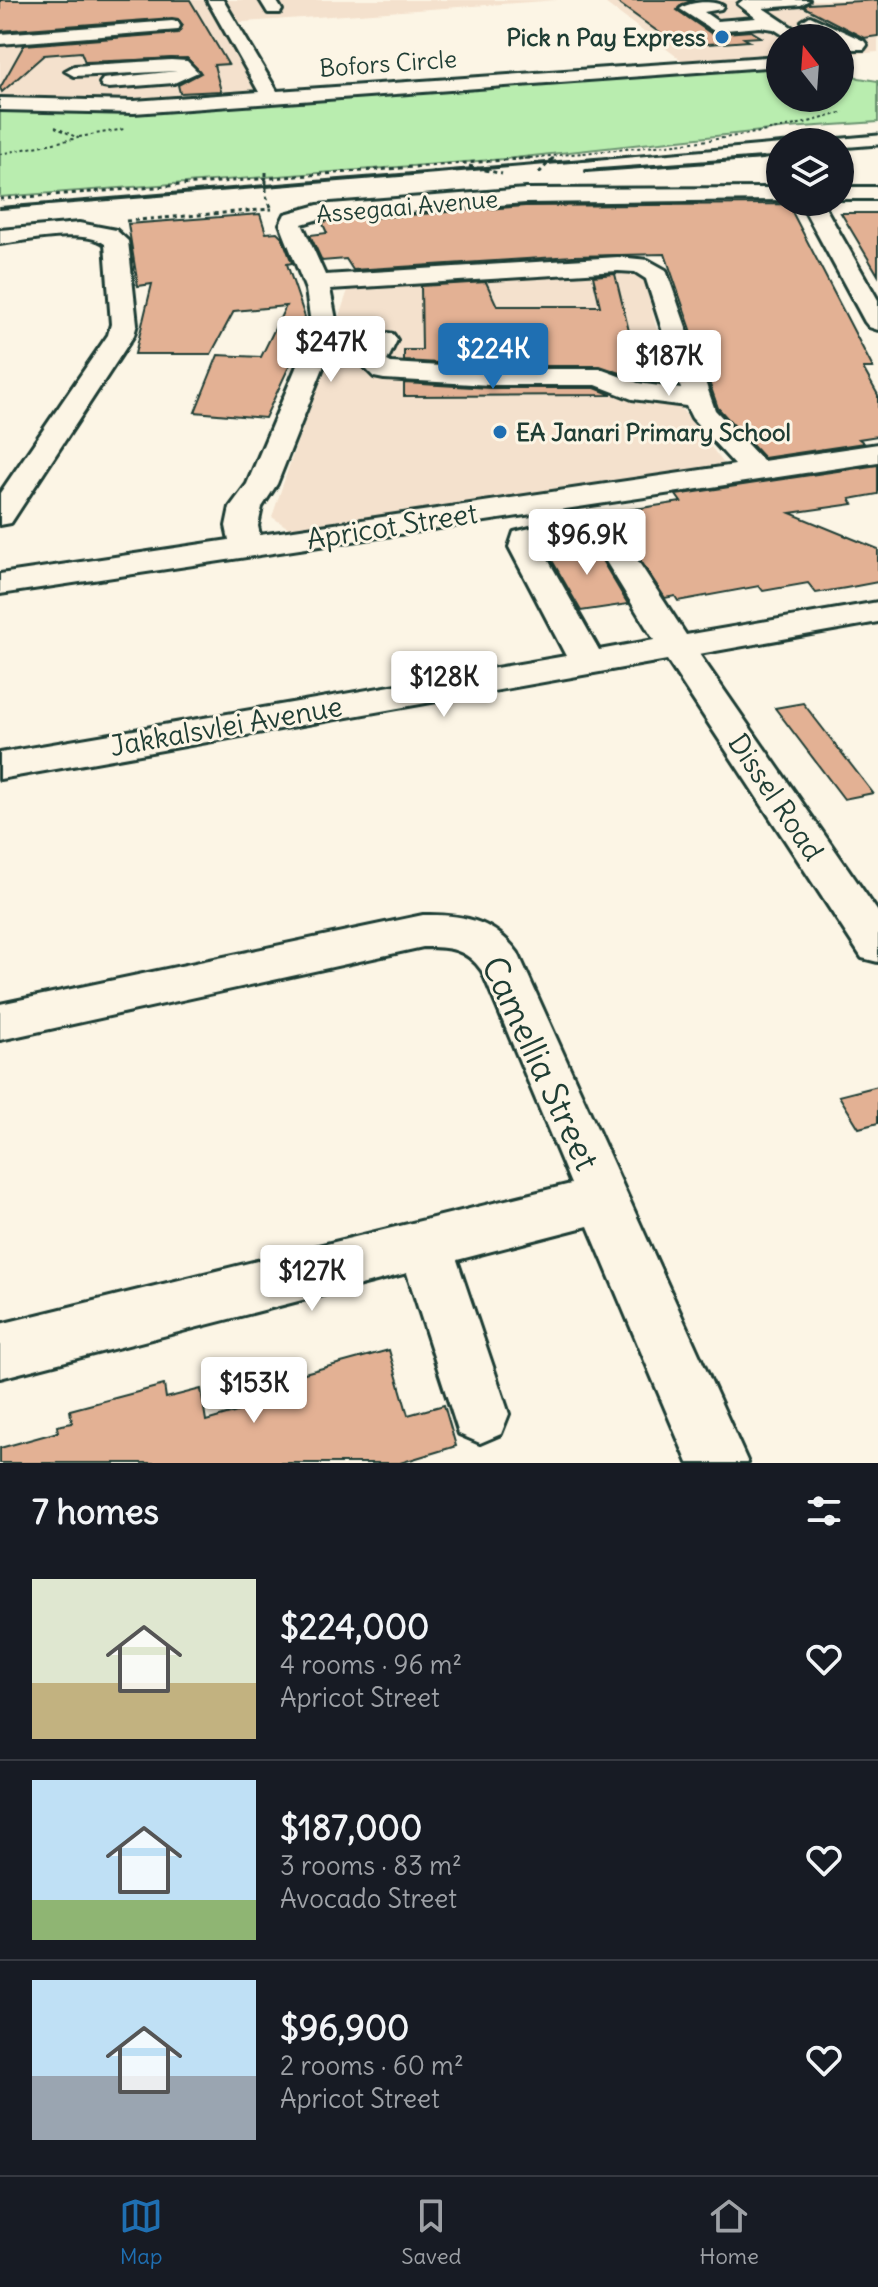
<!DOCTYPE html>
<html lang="en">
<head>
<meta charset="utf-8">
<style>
	:root { --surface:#171b24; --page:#20242c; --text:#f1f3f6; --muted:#9ea1a6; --line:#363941; --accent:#1f6fb2 }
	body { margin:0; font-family:Delius,sans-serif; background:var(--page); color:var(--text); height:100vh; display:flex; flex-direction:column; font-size:30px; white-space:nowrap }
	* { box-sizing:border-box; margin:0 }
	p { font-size:26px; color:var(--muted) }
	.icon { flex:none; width:44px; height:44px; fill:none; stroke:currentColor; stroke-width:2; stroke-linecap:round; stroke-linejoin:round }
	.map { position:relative; height:1463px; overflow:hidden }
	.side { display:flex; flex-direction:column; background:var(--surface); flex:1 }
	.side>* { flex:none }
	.needle { width:52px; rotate:343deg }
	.tools { position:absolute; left:766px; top:24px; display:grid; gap:16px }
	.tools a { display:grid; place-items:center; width:88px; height:88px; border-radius:50%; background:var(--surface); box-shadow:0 2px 6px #0004; font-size:40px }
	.price { position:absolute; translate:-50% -68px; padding:0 18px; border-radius:8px; background:#fff; color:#222; font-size:26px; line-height:52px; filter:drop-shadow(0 2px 4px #0008) }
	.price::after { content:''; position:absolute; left:50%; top:48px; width:24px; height:18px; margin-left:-12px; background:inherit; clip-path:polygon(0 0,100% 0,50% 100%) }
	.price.on { background:var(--accent); color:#fff }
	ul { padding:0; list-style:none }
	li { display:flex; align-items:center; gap:24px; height:200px; padding:0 32px }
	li+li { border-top:2px solid var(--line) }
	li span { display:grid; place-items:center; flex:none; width:224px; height:160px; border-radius:0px; color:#555 }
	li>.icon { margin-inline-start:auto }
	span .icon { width:96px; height:96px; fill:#fffc; stroke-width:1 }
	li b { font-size:34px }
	h2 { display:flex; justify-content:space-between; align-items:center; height:96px; padding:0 32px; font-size:34px }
	.menu { display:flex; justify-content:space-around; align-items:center; height:112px; border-top:2px solid var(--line); background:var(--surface); font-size:22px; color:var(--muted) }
	.menu a { display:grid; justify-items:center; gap:4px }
	.menu .on { color:var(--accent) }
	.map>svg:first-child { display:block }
	.built { fill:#f4e1cd }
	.green { fill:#b9edaf; stroke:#6c9572; stroke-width:2 }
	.building { fill:#e3b194; stroke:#1f3d34; stroke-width:2 }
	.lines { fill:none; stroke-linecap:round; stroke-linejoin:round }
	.minor-casing { stroke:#1f3d34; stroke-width:6 }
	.path-far1 { stroke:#1f3d34; stroke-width:2; stroke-dasharray:3 3; stroke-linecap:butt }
	.path { stroke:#1f3d34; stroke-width:3; stroke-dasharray:4 4; stroke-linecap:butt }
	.minor { fill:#fcf5e5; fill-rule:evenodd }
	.rail-far1 { stroke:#1f3d34; stroke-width:3 }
	.rail { stroke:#1f3d34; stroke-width:4 }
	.poi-dot { fill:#1f6fb2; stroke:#fcf5e5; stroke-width:3 }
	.labels { text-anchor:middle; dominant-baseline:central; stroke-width:6; stroke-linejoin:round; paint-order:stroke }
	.far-poi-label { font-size:24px; font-weight:bold; fill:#1f3d34; stroke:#fcf5e5; text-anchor:end }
	.far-street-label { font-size:24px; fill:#1f3d34; stroke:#fcf5e5 }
	.street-label { font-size:28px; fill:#1f3d34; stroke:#fcf5e5 }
	.near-street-label { font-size:34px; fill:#1f3d34; stroke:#fcf5e5 }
</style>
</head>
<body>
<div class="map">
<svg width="878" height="1463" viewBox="0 0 878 1463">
	<rect width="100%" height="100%" fill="#fcf5e5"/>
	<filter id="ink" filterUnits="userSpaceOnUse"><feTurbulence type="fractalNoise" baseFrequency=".0125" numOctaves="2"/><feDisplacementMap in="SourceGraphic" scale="16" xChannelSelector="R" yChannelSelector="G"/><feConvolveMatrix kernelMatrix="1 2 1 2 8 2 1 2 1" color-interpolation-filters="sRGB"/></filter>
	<g filter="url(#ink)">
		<g class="built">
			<polygon points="0,0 558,0 230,23 269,94 129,105 0,102"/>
			<polygon points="601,0 878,0 878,52 840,55 840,38 780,38 780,59 688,65"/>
			<polygon points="623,272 644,278 674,399 725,465 290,529 272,517 348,290"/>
		</g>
		<polygon class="green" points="780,67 780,98 840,98 840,69 859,78 878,81 878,122 788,128 505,159 0,197 0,108 114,113"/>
		<g class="building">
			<polygon points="0,0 190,0 228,64 214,65 221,91 180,93 178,85 201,73 187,58 85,62 81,52 44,55 2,92 0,88 24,45 178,33 183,25 178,19 172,18 0,31"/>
			<polygon points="614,0 695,0 682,4 677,10 712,34 751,31 761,37 744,38 749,41 708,44 699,38 664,36"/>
			<polygon points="878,0 878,36 864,38 804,7 808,4"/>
			<polygon points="788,204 873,368 863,368 878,395 878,436 859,439 864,443 764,458 718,408 665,254 573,256 353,270 346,259 322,261 310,235 327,233 322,222 329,221 525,206"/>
			<polygon points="841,213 878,213 878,275"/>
			<polygon points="260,214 266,233 277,232 282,237 292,263 287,264 308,326 265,418 195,412 218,355 261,357 286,306 234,311 211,354 135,354 152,284 138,286 128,224"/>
			<polygon points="615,274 641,380 600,366 490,366 404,361 404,350 422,350 421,286 486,282 497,306 600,306 593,276"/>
			<polygon points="404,383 490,388 595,388 612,395 404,396"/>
			<polygon points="878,465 878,494 850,499 853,504 790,513 878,549 878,582 846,588 816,593 808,583 763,591 759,586 678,601 675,596 665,598 626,538 632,537 615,512 681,502 676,495"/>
			<polygon points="587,544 594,547 628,604 581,611 546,550"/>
			<polygon points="803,703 873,793 844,799 775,708"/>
			<polygon points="878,1086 878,1123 859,1128 839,1096"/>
			<polygon points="389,1350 408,1415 444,1405 456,1446 400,1463 0,1463 0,1448 58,1432 57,1426 72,1423 70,1410 164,1385 166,1398 201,1389 206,1421 268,1403 264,1384"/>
		</g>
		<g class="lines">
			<defs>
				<g id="minor">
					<polygon points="207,0 223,0 277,91 780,56 780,66 134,113 0,110 0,98 134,101 259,92"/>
					<polygon points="260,0 276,0 282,10 280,13 268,13"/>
					<path d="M743 0H809L801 5 763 8 808 38H788L774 29 760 27 714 31 680 9C689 1 714 0 723 6L721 9 704 12 717 21 756 18 738 4Z"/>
					<polygon points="810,16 864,41 867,45 864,49 852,49 840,43 840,38 831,38 804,24 802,21"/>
					<polygon points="172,21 178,22 180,26 178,30 0,44 0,34"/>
					<polygon points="171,60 187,61 198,72 174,83 109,88 103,87 100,83 103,79 177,71 74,76 65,71 74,66"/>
					<rect x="840" y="187" width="38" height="12"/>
					<path d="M780 188V200L526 203 319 219 302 224 325 275 618 257 648 260 666 270 715 410 763 461 878 444V462L0 594V574L229 540 226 526 230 507 247 484 312 330 306 290 280 224 285 214 318 205 526 189ZM618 271 635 272 646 279 681 389 638 383 600 369H490L391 363 387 361 397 340 393 334C373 329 364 345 360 363L374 377 384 379 490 385H596L632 399 686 406 692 418 735 465 260 535 258 526 262 507 277 484 338 330 330 289Z"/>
					<polygon points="800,202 822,202 878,300 878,330 869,327 865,322"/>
					<path d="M79 223 116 230 128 241 137 324 134 335 11 523 0 525V493L108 335 111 324 105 244C83 228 26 241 0 244V230Z"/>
					<path d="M567 519 601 523 619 532 686 635 878 602V622L699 654 878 912V962L862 958 667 660 0 779V753L566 656 509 547 514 532ZM567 538H583L596 545 654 640 599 650 541 547 546 542Z"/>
					<path d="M423 915C462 914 494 920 518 953L748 1463H688L588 1226 457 1260 509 1414 501 1434 480 1443 459 1434 407 1273 0 1378V1324L571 1184 482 971C466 948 449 947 423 947L0 1040V1004Z"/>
				</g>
			</defs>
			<use href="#minor" class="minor-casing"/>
			<g class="path-far1">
				<polyline points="79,137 124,129"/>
				<polyline points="0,154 78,138 53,126"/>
				<path d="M512 160C618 148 743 144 844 112"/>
				<polyline points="552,160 555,155"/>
			</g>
			<g class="path">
				<polyline points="469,166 502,174"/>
				<polyline points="266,172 266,196 272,209"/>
				<polyline points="539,173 553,158"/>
				<polyline points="0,199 530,158"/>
				<polyline points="126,221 272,209"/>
			</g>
			<use href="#minor" class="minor"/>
			<g class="rail-far1">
				<polyline points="840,149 878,146"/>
				<polyline points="585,160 878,134"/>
				<polyline points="735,160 780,157"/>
			</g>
			<g class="rail">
				<polyline points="586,171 763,158"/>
				<polyline points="0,208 607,158"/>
			</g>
		</g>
	</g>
	<g class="poi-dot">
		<circle cx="722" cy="37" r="8"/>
		<circle cx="500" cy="432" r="8"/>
	</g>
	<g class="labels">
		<g class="far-poi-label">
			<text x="706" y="37">Pick n Pay Express</text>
			<text x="516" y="432" text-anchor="start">EA Janari Primary School</text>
		</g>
		<g class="far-street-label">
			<text transform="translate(388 63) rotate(-4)">Bofors Circle</text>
			<text transform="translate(407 206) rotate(-5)">Assegaai Avenue</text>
		</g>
		<g class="street-label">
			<text transform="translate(392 526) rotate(-9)">Apricot Street</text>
			<text transform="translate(226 726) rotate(-10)">Jakkalsvlei Avenue</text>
			<text transform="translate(776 797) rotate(56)">Dissel Road</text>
		</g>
		<g class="near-street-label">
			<text transform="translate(541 1063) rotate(65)">Camellia Street</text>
		</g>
	</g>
</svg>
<div class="tools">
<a><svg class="needle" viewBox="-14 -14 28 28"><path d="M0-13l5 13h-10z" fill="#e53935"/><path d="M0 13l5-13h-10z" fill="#9ea1a6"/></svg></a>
<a><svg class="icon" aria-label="layers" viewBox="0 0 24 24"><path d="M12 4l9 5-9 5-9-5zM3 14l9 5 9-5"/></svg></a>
</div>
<b class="price" style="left:331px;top:384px">$247K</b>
<b class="price on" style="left:493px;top:391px">$224K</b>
<b class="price" style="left:669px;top:398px">$187K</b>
<b class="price" style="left:587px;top:577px">$96.9K</b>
<b class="price" style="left:444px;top:719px">$128K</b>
<b class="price" style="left:312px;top:1313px">$127K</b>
<b class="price" style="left:254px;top:1425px">$153K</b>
</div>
<section class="side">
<h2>7 homes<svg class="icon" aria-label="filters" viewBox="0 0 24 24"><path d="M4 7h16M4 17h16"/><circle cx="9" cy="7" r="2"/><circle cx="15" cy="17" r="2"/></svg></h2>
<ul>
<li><span style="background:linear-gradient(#dfe7d0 65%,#c2b280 0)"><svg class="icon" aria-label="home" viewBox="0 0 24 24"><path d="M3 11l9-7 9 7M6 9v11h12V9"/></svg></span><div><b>$224,000</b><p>4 rooms · 96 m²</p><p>Apricot Street</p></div><svg class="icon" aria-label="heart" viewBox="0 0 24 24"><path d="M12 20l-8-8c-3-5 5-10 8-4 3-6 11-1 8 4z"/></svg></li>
<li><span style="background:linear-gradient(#bfe0f5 75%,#8fb573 0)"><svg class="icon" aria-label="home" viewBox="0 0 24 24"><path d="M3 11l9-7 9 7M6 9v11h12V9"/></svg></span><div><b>$187,000</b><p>3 rooms · 83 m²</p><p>Avocado Street</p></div><svg class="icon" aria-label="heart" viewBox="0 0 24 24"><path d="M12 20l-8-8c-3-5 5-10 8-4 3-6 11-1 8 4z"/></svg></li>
<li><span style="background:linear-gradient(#bfe0f5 60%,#9aa5b1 0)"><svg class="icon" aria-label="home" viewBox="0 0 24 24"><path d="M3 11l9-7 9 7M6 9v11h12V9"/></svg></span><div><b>$96,900</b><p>2 rooms · 60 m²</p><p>Apricot Street</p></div><svg class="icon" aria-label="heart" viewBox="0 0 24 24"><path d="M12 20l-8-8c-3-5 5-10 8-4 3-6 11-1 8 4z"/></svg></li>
</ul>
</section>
<nav class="menu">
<a class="on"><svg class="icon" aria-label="map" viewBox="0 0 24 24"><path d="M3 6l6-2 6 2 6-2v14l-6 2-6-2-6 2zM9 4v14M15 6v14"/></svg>Map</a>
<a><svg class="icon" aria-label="saved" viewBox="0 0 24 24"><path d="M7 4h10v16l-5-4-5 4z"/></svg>Saved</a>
<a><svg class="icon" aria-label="home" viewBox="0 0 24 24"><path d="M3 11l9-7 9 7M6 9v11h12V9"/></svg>Home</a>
</nav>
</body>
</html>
